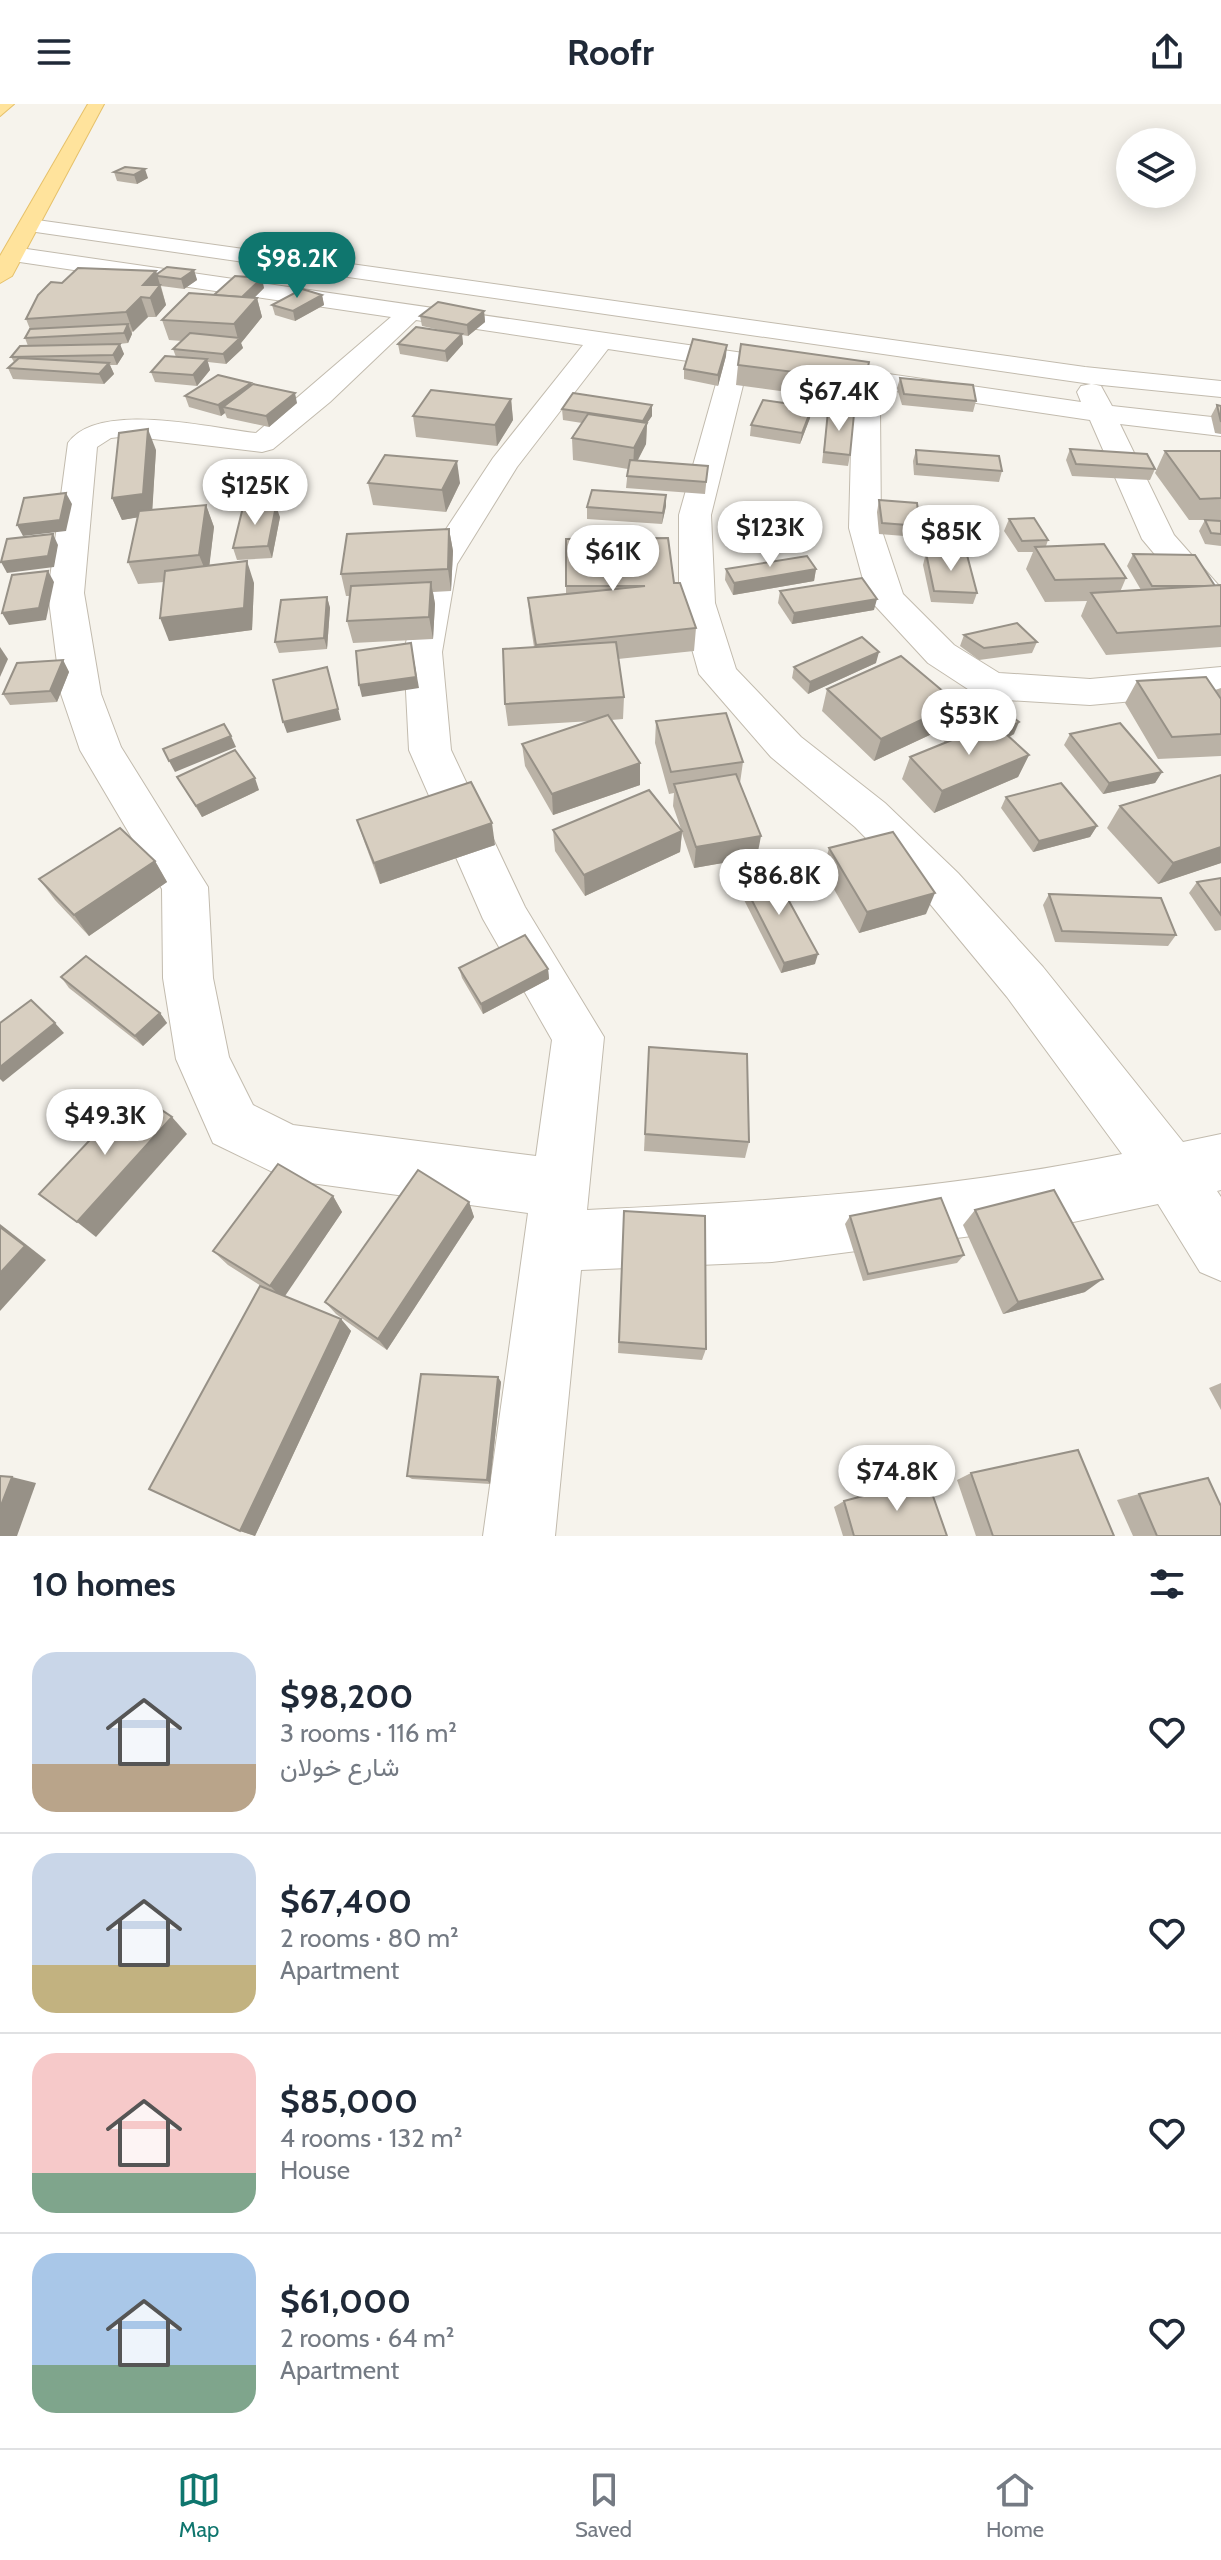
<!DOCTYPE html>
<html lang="en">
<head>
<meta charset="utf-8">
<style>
	:root { --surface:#fff; --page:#f6f6f7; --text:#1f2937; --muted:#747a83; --line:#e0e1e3; --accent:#0f766e }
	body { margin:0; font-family:Cabin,Vazirmatn,sans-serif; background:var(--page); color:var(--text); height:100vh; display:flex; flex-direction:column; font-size:30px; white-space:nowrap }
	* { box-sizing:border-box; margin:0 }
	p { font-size:26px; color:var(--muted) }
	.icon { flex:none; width:44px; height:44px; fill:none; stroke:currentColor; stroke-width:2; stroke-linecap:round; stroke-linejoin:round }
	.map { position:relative; height:1432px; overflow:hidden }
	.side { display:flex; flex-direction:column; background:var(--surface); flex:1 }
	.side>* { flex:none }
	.fabs { position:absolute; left:1116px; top:24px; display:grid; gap:16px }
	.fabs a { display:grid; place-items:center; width:80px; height:80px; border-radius:50%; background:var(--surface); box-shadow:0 4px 20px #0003; font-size:40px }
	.price { position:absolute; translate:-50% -68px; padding:0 18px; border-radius:28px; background:#fff; color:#222; font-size:26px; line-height:52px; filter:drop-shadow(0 2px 4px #0008) }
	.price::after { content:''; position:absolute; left:50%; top:48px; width:24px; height:18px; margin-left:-12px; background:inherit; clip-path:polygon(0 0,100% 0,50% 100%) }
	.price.selected { background:var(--accent); color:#fff }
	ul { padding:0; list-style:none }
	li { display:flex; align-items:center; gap:24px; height:200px; padding:0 32px }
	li+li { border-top:2px solid var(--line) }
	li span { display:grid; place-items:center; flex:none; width:224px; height:160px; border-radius:24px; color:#555 }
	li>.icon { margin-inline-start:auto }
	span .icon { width:96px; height:96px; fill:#fffc; stroke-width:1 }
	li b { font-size:34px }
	h2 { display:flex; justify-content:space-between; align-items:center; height:96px; padding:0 32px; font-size:34px }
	header { display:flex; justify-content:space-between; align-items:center; height:104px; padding:0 32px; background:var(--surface); font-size:36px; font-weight:700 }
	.tabs { display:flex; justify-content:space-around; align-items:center; height:112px; border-top:2px solid var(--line); background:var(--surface); font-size:22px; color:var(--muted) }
	.tabs a { display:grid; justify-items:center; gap:4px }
	.tabs .selected { color:var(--accent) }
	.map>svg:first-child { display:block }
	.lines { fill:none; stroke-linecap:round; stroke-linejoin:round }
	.minor-casing { stroke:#c2bbae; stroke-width:2 }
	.major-casing { stroke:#e6c16a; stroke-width:2 }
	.minor { fill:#fff; fill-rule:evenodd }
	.major { fill:#ffe39c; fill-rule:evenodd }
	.wall { fill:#bab2a6 }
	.shaded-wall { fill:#979187 }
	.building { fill:#d8cfc1; stroke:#979187; stroke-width:2 }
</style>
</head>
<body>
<header><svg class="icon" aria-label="menu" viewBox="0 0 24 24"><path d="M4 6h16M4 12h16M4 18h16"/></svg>Roofr<svg class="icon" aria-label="share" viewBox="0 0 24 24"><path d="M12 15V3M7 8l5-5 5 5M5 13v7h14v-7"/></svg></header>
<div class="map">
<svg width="1221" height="1432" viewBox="0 0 1221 1432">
	<rect width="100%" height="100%" fill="#f6f3ec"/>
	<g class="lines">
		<defs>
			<path id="minor" d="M30 115 1085 263 1221 277V293L1092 280 1101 282 1112 302 1221 314V332L1120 320 1174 431 1221 484V517L1208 514 1142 435 1090 316 889 286 880 305 881 424 903 490 954 541 999 569 1090 575 1221 563V589L1090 601 991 595 977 591 928 559 868 494 849 424 852 305 863 282 747 265 711 411 715 499 736 565 801 633 885 699 958 769 1043 863 1183 1038 1221 1030V1086L1217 1087 1221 1093V1177L1200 1168 1158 1100 1064 1120 772 1158 581 1166 555 1432H483L528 1109 289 1076 213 1039 176 955 163 874 162 785 80 646 61 590 48 489 68 339C98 296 210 324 256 329L391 213 13 157 2 150 13 143 1081 298 1077 288 1081 282 1091 280 22 126 19 121 22 116ZM416 216 583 241 493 354 423 460 404 548 409 646 483 815 552 936 536 1052 293 1021 253 1001 229 953 213 874 208 783 121 643 101 590 84 489 97 343 111 334 128 332 262 348 273 345 330 298ZM608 245 721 262 679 411V499L699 570 771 653 855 723 926 795 1007 893 1122 1050C946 1086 766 1098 587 1106L604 933 525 803 451 646 442 548 457 460 517 363Z"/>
			<g id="major">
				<polygon points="0,0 14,0 0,12"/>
				<polygon points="88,0 104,0 12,172 0,179 0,152"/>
			</g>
		</defs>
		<use href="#minor" class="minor-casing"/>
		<use href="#major" class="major-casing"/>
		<use href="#minor" class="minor"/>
		<use href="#major" class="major"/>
	</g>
	<g class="wall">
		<polygon points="125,63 148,74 137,80 117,77 114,68"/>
		<polygon points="194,166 197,176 184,185 161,182 166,201 156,213 148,213 132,228 132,230 128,239 119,240 124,250 117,261 110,261 114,270 104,280 13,275 8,264 14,258 11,253 28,242 25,234 30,225 26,215 62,179 156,167 157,170"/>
		<polygon points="264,184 255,193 257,194 262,213 241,239 243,244 226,260 208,258 210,266 197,282 155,278 151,268 176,253 173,245 182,237 169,236 162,216 214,191"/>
		<polygon points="322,191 324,201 295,217 275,211 272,201"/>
		<polygon points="484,207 485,218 468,232 462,231 463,240 447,258 400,250 398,240 449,228 422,222 420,212"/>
		<polygon points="726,252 718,282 684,275 684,265"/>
		<polygon points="869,258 860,298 736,281 738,261"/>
		<polygon points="900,274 976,297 973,308 902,301 897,284"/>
		<polygon points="252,281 297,299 269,323 227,314 225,309 221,312 189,303 185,292"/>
		<polygon points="511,295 513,316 497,342 416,333 413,312"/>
		<polygon points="652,301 652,312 647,319 646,340 638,356 708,362 705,390 626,384 628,365 573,356 572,334 582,319 563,316 562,305"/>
		<polygon points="1217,301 1221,302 1221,330 1215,329 1211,312"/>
		<polygon points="828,307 850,351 848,362 822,359"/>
		<polygon points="810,314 800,340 750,332 751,321"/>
		<polygon points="1070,345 1155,365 1150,376 1072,372 1066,356"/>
		<polygon points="156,346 152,406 206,401 214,423 209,462 254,479 252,526 169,537 164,478 138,480 128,458 138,413 122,416 112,394"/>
		<polygon points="916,346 1002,367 999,378 914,371 913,357"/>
		<polygon points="1165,347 1221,347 1221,416 1213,416 1221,417 1221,442 1205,440 1199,427 1205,416 1189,416 1155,369"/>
		<polygon points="368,379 460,379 446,408 373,401"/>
		<polygon points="666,391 666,402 662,420 587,415 587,403"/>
		<polygon points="879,396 920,422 917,433 879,430 877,408"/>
		<polygon points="967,408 995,432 991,443 969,442 964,419"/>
		<polygon points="280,413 272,454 237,456 233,444"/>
		<polygon points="1009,415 1048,436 1046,442 1126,474 1120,488 1141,486 1127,462 1133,450 1215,482 1221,481 1221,543 1106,551 1081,512 1087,497 1045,498 1026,465 1033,448 1018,448 1004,427"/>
		<polygon points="449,425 453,447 451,487 433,488 435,500 433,535 353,539 347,517 350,492 346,492 341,470"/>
		<polygon points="926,449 977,489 973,500 931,498 923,461"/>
		<polygon points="726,465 816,465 814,477 733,491 725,476"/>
		<polygon points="674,479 696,524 694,547 618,555 624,593 623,615 611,616 640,659 640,681 553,711 525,662 522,640 592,617 508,622 505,600 534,543 530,517 528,494 566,490 566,482"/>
		<polygon points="780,487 874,506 792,520 778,499"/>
		<polygon points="327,493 330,504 327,545 279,549 275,538"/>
		<polygon points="964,531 1037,538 1032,549 979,556 960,542"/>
		<polygon points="63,556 69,568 57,598 10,601 3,590"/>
		<polygon points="876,559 808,590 792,574 794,563"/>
		<polygon points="1137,577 1215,586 1221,584 1221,652 1158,655 1125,599"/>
		<polygon points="827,585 956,599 1014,630 1009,633 1029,651 1018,673 934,709 902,675 910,653 946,639 934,629 874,657 822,607"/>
		<polygon points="656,617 743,658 740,679 757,753 694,764 682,729 680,748 585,792 555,747 553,726 681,725 673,702 674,689 669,690 655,639"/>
		<polygon points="1070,630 1162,668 1155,679 1103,690 1064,641"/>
		<polygon points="1221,671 1221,759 1158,780 1107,724 1120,702"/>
		<polygon points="177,673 259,686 202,713"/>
		<polygon points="1006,693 1097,722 1090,733 1033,748 1001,704"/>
		<polygon points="357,716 495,741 380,780 364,737"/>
		<polygon points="829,744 926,810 859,829 823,766"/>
		<polygon points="155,757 167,778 89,832 55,796 39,775"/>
		<polygon points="1221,774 1221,826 1215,827 1189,789 1197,778"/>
		<polygon points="741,775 815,860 781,869 739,786"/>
		<polygon points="1049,790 1176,831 1168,842 1055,838 1043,801"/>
		<polygon points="459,864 548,865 549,875 483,910 462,874"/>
		<polygon points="61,873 160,909 167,919 143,942 69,884"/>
		<polygon points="649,943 749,1038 745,1054 644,1047"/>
		<polygon points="333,1092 342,1108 284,1192 341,1215 351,1227 255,1432 240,1427 266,1185 228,1161 213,1147"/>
		<polygon points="469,1098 474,1113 387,1246 336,1210 325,1198"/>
		<polygon points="975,1106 1085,1188 1003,1210 963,1121"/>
		<polygon points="624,1107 706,1245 702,1256 618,1249"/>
		<polygon points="850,1112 964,1151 957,1159 863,1177 845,1120"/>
		<polygon points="498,1273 501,1278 490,1380 412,1375 407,1372"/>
		<polygon points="1221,1279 1221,1306 1209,1284"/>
		<polygon points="971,1369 1114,1432 976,1432 957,1376"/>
		<polygon points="1139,1390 1221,1432 1133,1432 1117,1396"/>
		<polygon points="844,1397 947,1432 843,1432 834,1403"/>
	</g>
	<g class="shaded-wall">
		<polygon points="145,65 148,74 137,80 134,71"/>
		<polygon points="194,166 197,176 184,185 181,175"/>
		<polygon points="156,167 166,201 156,213 150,194 143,181"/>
		<polygon points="262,174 264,184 243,205 240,195"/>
		<polygon points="322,191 324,201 295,217 293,207"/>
		<polygon points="141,193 148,213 133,228 126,208"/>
		<polygon points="257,194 262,213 241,239 243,244 226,260 223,250 238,235 234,220"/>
		<polygon points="484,207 485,218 468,232 467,221"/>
		<polygon points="128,220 132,230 128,239 124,229"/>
		<polygon points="462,230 463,240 447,258 445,247"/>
		<polygon points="120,240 124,250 117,261 113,251"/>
		<polygon points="727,241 726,252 718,282 718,271"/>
		<polygon points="207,255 210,266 197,282 193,271"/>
		<polygon points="109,259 114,270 104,280 99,270"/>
		<polygon points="251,279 254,290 223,303 225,309 221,312 218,301"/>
		<polygon points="295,289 297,299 269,323 266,312"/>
		<polygon points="511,295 513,316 497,342 495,321"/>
		<polygon points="652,301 652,312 647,319 646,340 633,365 634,344 643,317"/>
		<polygon points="812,303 810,314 800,340 802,329"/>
		<polygon points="148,325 156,346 152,411 122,416 112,394"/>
		<polygon points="457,357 460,379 446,408 442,386"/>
		<polygon points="66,389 72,400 66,427 23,432 17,421"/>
		<polygon points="666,391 666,402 662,420 663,409"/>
		<polygon points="206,401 214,423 208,473 199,451"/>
		<polygon points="276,402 280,413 272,454 268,442"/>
		<polygon points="449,425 453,447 451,487 448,465"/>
		<polygon points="53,430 58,441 54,463 7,469 1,458"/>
		<polygon points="247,457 254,479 252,526 169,537 160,514"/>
		<polygon points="816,465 814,477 733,491 734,479"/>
		<polygon points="48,467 54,478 46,516 9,521 2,509"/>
		<polygon points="431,478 435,500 433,535 429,513"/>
		<polygon points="327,493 330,504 327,545 324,534"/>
		<polygon points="877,495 874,506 792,520 794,509"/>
		<polygon points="411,539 419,584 362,593 359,581"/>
		<polygon points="0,543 8,555 0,573"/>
		<polygon points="879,548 876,559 808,590 810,578"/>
		<polygon points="63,556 69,568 57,598 50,587"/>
		<polygon points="327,563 341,616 287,629 283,618"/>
		<polygon points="957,599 949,622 938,617 934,629 874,657 881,635"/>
		<polygon points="1019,618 1014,630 988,644 993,633"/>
		<polygon points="231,632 236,643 175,668 169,657"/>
		<polygon points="1029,651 1018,673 934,709 942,687"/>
		<polygon points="640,659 640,681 553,711 552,690"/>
		<polygon points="1162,668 1155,679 1103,690 1109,679"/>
		<polygon points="255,674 259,686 202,713 196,702"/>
		<polygon points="492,719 495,741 380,780 374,759"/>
		<polygon points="1097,722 1090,733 1033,748 1039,737"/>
		<polygon points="682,727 680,748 585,792 584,771"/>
		<polygon points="761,732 757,753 694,764 696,743"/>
		<polygon points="1221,743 1221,759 1158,780 1173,759"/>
		<polygon points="155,757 167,778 89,832 74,811"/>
		<polygon points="935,789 926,810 859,829 867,808"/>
		<polygon points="818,850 815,860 781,869 784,859"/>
		<polygon points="548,865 549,875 483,910 481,900"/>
		<polygon points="160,909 167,919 143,942 135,932"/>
		<polygon points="55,919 64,929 3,978 0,975 0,963"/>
		<polygon points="172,1013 187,1030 96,1133 77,1118"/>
		<polygon points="333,1092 342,1108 283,1195 270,1182"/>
		<polygon points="469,1098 474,1113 387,1246 378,1235"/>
		<polygon points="0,1120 46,1156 0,1207"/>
		<polygon points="1103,1175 1085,1188 1003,1210 1018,1198"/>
		<polygon points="341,1215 351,1227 255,1432 240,1427"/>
		<polygon points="498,1273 501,1278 490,1380 487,1376"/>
		<polygon points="12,1373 36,1379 17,1432 0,1432 0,1404"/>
	</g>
	<g class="building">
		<polygon points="125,63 145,65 134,71 114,68"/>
		<polygon points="167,163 194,166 181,175 158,172 157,170"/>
		<polygon points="78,164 156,167 143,181 160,181 150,194 141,193 126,208 26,215 38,191 51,178 62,179"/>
		<polygon points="235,172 262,174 242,193 214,191"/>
		<polygon points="302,185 322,191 293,207 272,201"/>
		<polygon points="189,189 257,194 234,220 162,216"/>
		<polygon points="438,198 484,207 467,221 420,212"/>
		<polygon points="128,220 124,229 25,234 30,225"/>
		<polygon points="416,223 462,230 445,247 398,240"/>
		<polygon points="190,229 240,234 223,250 173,245"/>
		<polygon points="693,235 727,241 718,271 684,265"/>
		<polygon points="120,240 113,251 11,253 20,242"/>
		<polygon points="741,240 869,258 865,277 738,261"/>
		<polygon points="165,252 207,255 193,271 151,268"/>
		<polygon points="19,254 109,259 99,270 8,264"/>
		<polygon points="218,271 251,279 218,301 185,292"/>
		<polygon points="900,274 973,281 976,297 904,290"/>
		<polygon points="253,280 295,289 266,312 223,303"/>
		<polygon points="431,286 511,295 495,321 413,312"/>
		<polygon points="573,289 652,301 643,317 562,305"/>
		<polygon points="763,296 812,303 802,329 751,321"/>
		<polygon points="1217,301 1221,302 1221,318"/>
		<polygon points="828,307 854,310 850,351 824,348"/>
		<polygon points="588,310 647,319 634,344 572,334"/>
		<polygon points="148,325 143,390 112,394 119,329"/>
		<polygon points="1070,345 1147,350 1155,365 1076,360"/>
		<polygon points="916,346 999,352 1002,367 917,360"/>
		<polygon points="1165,347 1221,347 1221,394 1200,395"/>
		<polygon points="385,351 457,357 442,386 368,379"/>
		<polygon points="630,356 708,362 706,378 627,372"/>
		<polygon points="592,386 666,391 663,409 587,403"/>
		<polygon points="66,389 60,416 17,421 24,394"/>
		<polygon points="879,396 917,399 920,422 882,419"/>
		<polygon points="206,401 199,451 128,458 139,407"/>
		<polygon points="276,402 268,442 233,444 243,403"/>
		<polygon points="967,408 989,409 995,432 973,431"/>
		<polygon points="1034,414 1048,436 1022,437 1009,415"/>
		<polygon points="1205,416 1221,417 1221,430 1211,429"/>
		<polygon points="449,425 448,465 341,470 347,430"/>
		<polygon points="53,430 48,452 1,458 7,435"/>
		<polygon points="668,434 674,479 680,479 696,524 536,541 528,494 645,482 566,482 566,435"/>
		<polygon points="1104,440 1126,474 1055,476 1035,443"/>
		<polygon points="926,449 967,451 977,489 934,487"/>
		<polygon points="1133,450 1195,451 1215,482 1152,482"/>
		<polygon points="807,452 816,465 734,479 726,465"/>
		<polygon points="247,457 244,504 160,514 165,467"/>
		<polygon points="48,467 39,504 2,509 12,471"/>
		<polygon points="862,474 877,495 794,509 780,487"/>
		<polygon points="431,478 429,513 347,517 351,482"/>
		<polygon points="1221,481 1221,522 1117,529 1091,489"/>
		<polygon points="327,493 324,534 275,538 281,496"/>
		<polygon points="1017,519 1037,538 984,544 964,531"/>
		<polygon points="862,533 879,548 810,578 794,563"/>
		<polygon points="616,538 624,593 505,600 503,545"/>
		<polygon points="411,539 416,573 359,581 356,547"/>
		<polygon points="901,552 957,599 881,635 827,585"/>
		<polygon points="63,556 50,587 3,590 17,559"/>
		<polygon points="327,563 338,605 283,618 273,576"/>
		<polygon points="1206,573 1221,595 1221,630 1172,633 1137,577"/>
		<polygon points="978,587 1019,618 1003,627 994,619 958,634 938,617 953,610 956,599"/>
		<polygon points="726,609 743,658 671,668 656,617"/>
		<polygon points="608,611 640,659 552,690 522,640"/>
		<polygon points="994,619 1029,651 942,687 910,653"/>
		<polygon points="1120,619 1162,668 1109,679 1070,630"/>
		<polygon points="224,620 231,632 169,657 163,645"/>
		<polygon points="235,646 255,674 196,702 177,673"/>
		<polygon points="736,670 761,732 696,743 674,680"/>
		<polygon points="1221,671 1221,743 1173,759 1120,702"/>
		<polygon points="471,678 492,719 374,759 357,716"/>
		<polygon points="1061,679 1097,722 1039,737 1006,693"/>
		<polygon points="649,686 682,727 584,771 553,726"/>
		<polygon points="120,724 155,757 74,811 39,775"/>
		<polygon points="893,728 935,789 867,808 829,744"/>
		<polygon points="772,766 818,850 784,859 741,775"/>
		<polygon points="1221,774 1221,811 1197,778"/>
		<polygon points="1049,790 1161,794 1176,831 1062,827"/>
		<polygon points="525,831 548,865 481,900 459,864"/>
		<polygon points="86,852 160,909 135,932 61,873"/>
		<polygon points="31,896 55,919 0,963 0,919"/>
		<polygon points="649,943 747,950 749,1038 645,1030"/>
		<polygon points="135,988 172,1013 77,1118 39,1090"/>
		<polygon points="278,1060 333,1092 270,1182 213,1147"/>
		<polygon points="418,1066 469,1098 378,1235 325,1198"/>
		<polygon points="1054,1086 1103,1175 1018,1198 975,1106"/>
		<polygon points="941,1094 964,1151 868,1170 850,1112"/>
		<polygon points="624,1107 705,1112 706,1245 619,1238"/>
		<polygon points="0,1123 25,1142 0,1169"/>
		<polygon points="260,1182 341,1215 240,1427 149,1385"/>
		<polygon points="421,1270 498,1273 487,1376 407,1372"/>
		<polygon points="1078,1346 1114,1432 993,1432 971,1369"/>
		<polygon points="0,1372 12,1373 0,1404"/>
		<polygon points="1208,1374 1221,1402 1221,1432 1157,1432 1139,1390"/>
		<polygon points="927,1375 947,1432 854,1432 844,1397"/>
	</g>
</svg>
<div class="fabs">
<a><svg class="icon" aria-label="layers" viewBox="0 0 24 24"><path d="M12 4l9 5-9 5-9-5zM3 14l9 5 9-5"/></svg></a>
</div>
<b class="price selected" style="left:297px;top:196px">$98.2K</b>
<b class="price" style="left:839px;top:329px">$67.4K</b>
<b class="price" style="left:255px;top:423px">$125K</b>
<b class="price" style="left:770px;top:465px">$123K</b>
<b class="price" style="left:951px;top:469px">$85K</b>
<b class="price" style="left:613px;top:489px">$61K</b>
<b class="price" style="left:969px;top:653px">$53K</b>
<b class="price" style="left:779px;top:813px">$86.8K</b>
<b class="price" style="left:105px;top:1053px">$49.3K</b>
<b class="price" style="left:897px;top:1409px">$74.8K</b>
</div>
<section class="side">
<h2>10 homes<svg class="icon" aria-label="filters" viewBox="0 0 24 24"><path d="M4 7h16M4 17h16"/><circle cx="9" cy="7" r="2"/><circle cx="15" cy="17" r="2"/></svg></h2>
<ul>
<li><span style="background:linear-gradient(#c9d6e8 70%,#b9a48a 0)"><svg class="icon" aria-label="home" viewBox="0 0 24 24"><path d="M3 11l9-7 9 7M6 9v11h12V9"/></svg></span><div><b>$98,200</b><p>3 rooms · 116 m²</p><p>شارع خولان</p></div><svg class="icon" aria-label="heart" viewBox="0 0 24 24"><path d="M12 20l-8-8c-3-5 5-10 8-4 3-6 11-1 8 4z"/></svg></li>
<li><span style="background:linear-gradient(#c9d6e8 70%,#c2b280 0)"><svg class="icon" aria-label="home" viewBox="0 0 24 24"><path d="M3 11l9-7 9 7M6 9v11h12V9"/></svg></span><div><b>$67,400</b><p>2 rooms · 80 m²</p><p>Apartment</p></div><svg class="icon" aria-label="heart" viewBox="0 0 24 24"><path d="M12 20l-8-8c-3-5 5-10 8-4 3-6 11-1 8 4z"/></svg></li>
<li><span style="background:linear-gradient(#f6c9c9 75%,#7fa58c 0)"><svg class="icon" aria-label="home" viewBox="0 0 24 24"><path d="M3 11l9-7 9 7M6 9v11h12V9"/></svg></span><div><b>$85,000</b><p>4 rooms · 132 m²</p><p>House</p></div><svg class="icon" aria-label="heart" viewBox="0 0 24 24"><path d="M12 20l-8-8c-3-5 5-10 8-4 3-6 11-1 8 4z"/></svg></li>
<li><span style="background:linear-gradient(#a9c7e8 70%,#7fa58c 0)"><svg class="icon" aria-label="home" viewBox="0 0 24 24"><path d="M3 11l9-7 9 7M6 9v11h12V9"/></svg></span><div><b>$61,000</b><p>2 rooms · 64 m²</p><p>Apartment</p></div><svg class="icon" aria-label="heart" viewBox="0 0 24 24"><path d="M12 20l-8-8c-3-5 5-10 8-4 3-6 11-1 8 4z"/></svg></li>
</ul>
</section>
<nav class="tabs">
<a class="selected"><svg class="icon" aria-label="map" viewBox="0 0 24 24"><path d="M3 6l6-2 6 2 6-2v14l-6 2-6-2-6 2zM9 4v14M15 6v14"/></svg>Map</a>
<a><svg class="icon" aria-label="saved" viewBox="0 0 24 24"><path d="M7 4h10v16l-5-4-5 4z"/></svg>Saved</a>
<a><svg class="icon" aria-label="home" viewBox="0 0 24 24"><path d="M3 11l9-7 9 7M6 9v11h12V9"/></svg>Home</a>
</nav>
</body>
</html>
